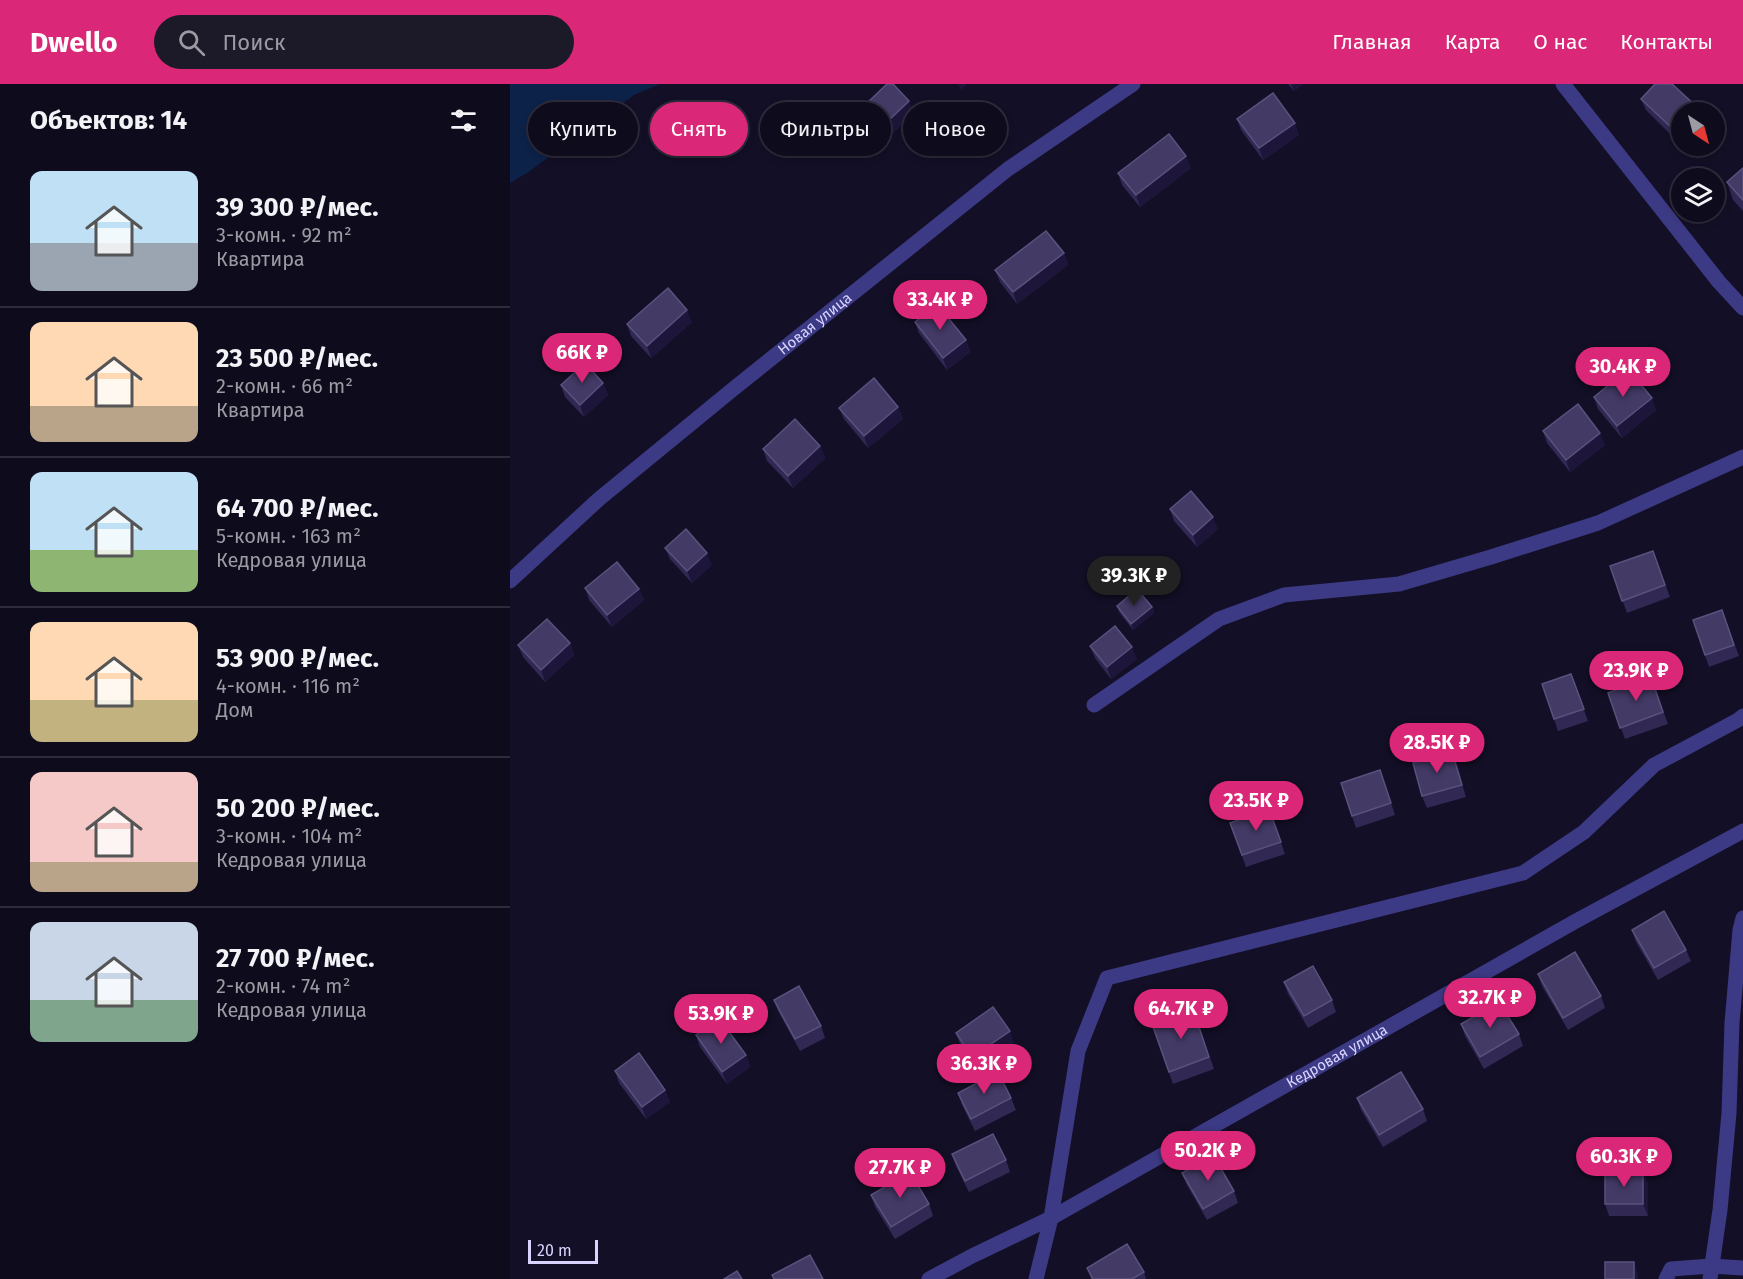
<!DOCTYPE html>
<html lang="ru">
<head>
<meta charset="utf-8">
<style>
	:root { --surface:#0e0b1c; --page:#1c1929; --text:#f1f3f6; --muted:#9b9ba3; --line:#2e2b3b; --accent:#db2777 }
	body { margin:0; font-family:"Fira Sans",sans-serif; background:var(--page); color:var(--text); height:100vh; display:flex; flex-direction:column; font-size:22px; white-space:nowrap }
	* { box-sizing:border-box; margin:0 }
	p { font-size:20px; color:var(--muted) }
	.icon { flex:none; width:33px; height:33px; fill:none; stroke:currentColor; stroke-width:2; stroke-linecap:round; stroke-linejoin:round }
	.map { position:relative; flex:1; overflow:hidden }
	.drawer { display:flex; flex-direction:column; background:var(--surface); width:510px }
	.drawer>* { flex:none }
	.top-card { position:absolute; left:18px; top:18px; width:570px; height:54px; display:flex; gap:12px }
	.needle { width:39px; rotate:144deg }
	.fabs { position:absolute; left:1161px; top:18px; display:grid; gap:12px }
	.fabs a { display:grid; place-items:center; width:54px; height:54px; border-radius:50%; background:var(--surface); box-shadow:0 3px 9px #0003,0 0 0 2px var(--line); font-size:30px }
	.scale { position:absolute; left:18px; bottom:15px; width:70px; box-sizing:border-box; padding-left:6px; border:3px solid #d9d4ff; border-top:0; font-size:16px; line-height:21px; white-space:nowrap; color:#d9d4ff; -webkit-text-stroke:4px #130f26; paint-order:stroke }
	.price { position:absolute; translate:-50% -51px; padding:0 14px; border-radius:21px; background:var(--accent); color:#fff; font-size:20px; line-height:39px; filter:drop-shadow(0 2px 3px #0008) }
	.price::after { content:''; position:absolute; left:50%; top:36px; width:18px; height:14px; margin-left:-9px; background:inherit; clip-path:polygon(0 0,100% 0,50% 100%) }
	.price.current { background:#222; color:#fff }
	ul { padding:0; list-style:none }
	li { display:flex; align-items:center; gap:18px; height:150px; padding:0 30px }
	li+li { border-top:2px solid var(--line) }
	li span { display:grid; place-items:center; flex:none; width:168px; height:120px; border-radius:12px; color:#555 }
	li>.icon { margin-inline-start:auto }
	span .icon { width:72px; height:72px; fill:#fffc; stroke-width:1 }
	li b { font-size:26px }
	h2 { display:flex; justify-content:space-between; align-items:center; height:72px; padding:0 30px; font-size:26px }
	.pill { padding:0 21px; border-radius:27px; background:var(--surface); box-shadow:0 3px 9px #0003,0 0 0 2px var(--line); font-size:21px; line-height:54px }
	.pill.current { background:var(--accent); color:#fff }
	header { display:flex; align-items:center; gap:36px; box-sizing:border-box; height:84px; padding:0 30px; background:var(--accent); color:#fff }
	header strong { font-size:28px }
	nav { display:flex; gap:33px; margin-inline-start:auto; font-size:21px }
	.search { width:420px; height:54px; background:var(--page); display:flex; align-items:center; gap:15px; box-sizing:border-box; padding:0 21px; border-radius:33px; color:var(--muted); font-size:22px }
	main { display:flex; flex:1; min-height:0 }
	.map>svg:first-child { display:block }
	.water { fill:#0c2248 }
	.lines { fill:none; stroke-linecap:round; stroke-linejoin:round }
	.minor { stroke:#3d3a85; stroke-width:15 }
	.wall { fill:#312854 }
	.shaded-wall { fill:#1d163a }
	.building { fill:#433a66; stroke:#5a527e; stroke-width:1.5 }
	.labels { text-anchor:middle; dominant-baseline:central; stroke-width:5; stroke-linejoin:round; paint-order:stroke }
	.street-label { font-size:15px; fill:#d9d4ff; stroke:#130f26 }
</style>
</head>
<body>
<header>
<strong>Dwello</strong>
<div class="search"><svg class="icon" aria-label="search" viewBox="0 0 24 24"><circle cx="10" cy="10" r="6"/><path d="M15 15l6 6"/></svg>Поиск</div>
<nav><a>Главная</a><a>Карта</a><a>О нас</a><a>Контакты</a></nav>
</header>
<main>
<section class="drawer">
<h2>Объектов: 14<svg class="icon" aria-label="filters" viewBox="0 0 24 24"><path d="M4 7h16M4 17h16"/><circle cx="9" cy="7" r="2"/><circle cx="15" cy="17" r="2"/></svg></h2>
<ul>
<li><span style="background:linear-gradient(#bfe0f5 60%,#9aa5b1 0)"><svg class="icon" aria-label="home" viewBox="0 0 24 24"><path d="M3 11l9-7 9 7M6 9v11h12V9"/></svg></span><div><b>39 300 ₽/мес.</b><p>3-комн. · 92 m²</p><p>Квартира</p></div></li>
<li><span style="background:linear-gradient(#ffd9b3 70%,#b9a48a 0)"><svg class="icon" aria-label="home" viewBox="0 0 24 24"><path d="M3 11l9-7 9 7M6 9v11h12V9"/></svg></span><div><b>23 500 ₽/мес.</b><p>2-комн. · 66 m²</p><p>Квартира</p></div></li>
<li><span style="background:linear-gradient(#bfe0f5 65%,#8fb573 0)"><svg class="icon" aria-label="home" viewBox="0 0 24 24"><path d="M3 11l9-7 9 7M6 9v11h12V9"/></svg></span><div><b>64 700 ₽/мес.</b><p>5-комн. · 163 m²</p><p>Кедровая улица</p></div></li>
<li><span style="background:linear-gradient(#ffd9b3 65%,#c2b280 0)"><svg class="icon" aria-label="home" viewBox="0 0 24 24"><path d="M3 11l9-7 9 7M6 9v11h12V9"/></svg></span><div><b>53 900 ₽/мес.</b><p>4-комн. · 116 m²</p><p>Дом</p></div></li>
<li><span style="background:linear-gradient(#f6c9c9 75%,#b9a48a 0)"><svg class="icon" aria-label="home" viewBox="0 0 24 24"><path d="M3 11l9-7 9 7M6 9v11h12V9"/></svg></span><div><b>50 200 ₽/мес.</b><p>3-комн. · 104 m²</p><p>Кедровая улица</p></div></li>
<li><span style="background:linear-gradient(#c9d6e8 65%,#7fa58c 0)"><svg class="icon" aria-label="home" viewBox="0 0 24 24"><path d="M3 11l9-7 9 7M6 9v11h12V9"/></svg></span><div><b>27 700 ₽/мес.</b><p>2-комн. · 74 m²</p><p>Кедровая улица</p></div></li>
</ul>
</section>
<div class="map">
<svg width="1233" height="1195" viewBox="0 0 1233 1195">
	<rect width="100%" height="100%" fill="#130f26"/>
	<polygon class="water" points="0,0 150,0 124,11 17,89 0,99"/>
	<g class="lines">
		<g class="minor">
			<polyline points="1053,0 1209,198 1233,224"/>
			<path id="s1" d="M0 497 89 415 222 306 498 85 623 0"/>
			<polyline points="584,621 709,535 774,511 889,500 981,473 1088,439 1233,373"/>
			<path id="s2" d="M419 1195 462 1172 541 1134 1066 837 1233 747"/>
			<polyline points="526,1195 541,1134 568,967 597,894 1013,789 1074,748 1144,681 1228,636 1233,632"/>
			<polyline points="1156,1195 1161,1185 1201,1182 1233,1184"/>
			<polyline points="1200,1195 1210,1126 1219,1029 1222,939 1230,846 1233,834"/>
		</g>
	</g>
	<g class="wall">
		<polygon points="778,0 793,0 784,7"/>
		<polygon points="1162,0 1169,59 1136,26 1131,15"/>
		<polygon points="399,17 403,29 380,52 361,31 356,20"/>
		<polygon points="727,35 789,51 753,76 731,46"/>
		<polygon points="681,84 630,123 612,101 608,89"/>
		<polygon points="1233,84 1233,127 1223,116 1217,98"/>
		<polygon points="554,169 558,181 507,220 490,198 485,186"/>
		<polygon points="182,238 141,274 121,252 117,240"/>
		<polygon points="405,238 456,256 460,268 437,286 409,249"/>
		<polygon points="93,299 98,311 74,333 55,313 51,301"/>
		<polygon points="1084,313 1146,326 1112,354 1088,325"/>
		<polygon points="388,323 393,335 358,364 334,335 329,324"/>
		<polygon points="1033,347 1095,361 1060,388 1037,359"/>
		<polygon points="310,362 315,374 283,404 257,377 253,365"/>
		<polygon points="660,425 708,445 687,463 664,437"/>
		<polygon points="155,464 202,481 182,499 160,475"/>
		<polygon points="1143,467 1160,513 1117,529 1100,482"/>
		<polygon points="75,504 129,505 134,516 102,543 79,516"/>
		<polygon points="607,522 642,523 644,529 623,546 609,528"/>
		<polygon points="1212,526 1229,572 1199,583 1183,536"/>
		<polygon points="60,559 64,571 35,598 13,573 8,561"/>
		<polygon points="580,562 627,575 601,595 585,574"/>
		<polygon points="1061,590 1078,637 1048,647 1032,600"/>
		<polygon points="1141,593 1158,640 1115,655 1098,609"/>
		<polygon points="947,680 956,713 917,724 912,712"/>
		<polygon points="870,686 885,731 846,744 831,699"/>
		<polygon points="759,725 775,770 736,783 720,739"/>
		<polygon points="1122,846 1176,866 1181,877 1148,896 1126,858"/>
		<polygon points="1028,890 1091,912 1095,924 1058,946 1032,902"/>
		<polygon points="774,898 822,916 826,928 798,944 778,910"/>
		<polygon points="264,916 311,942 315,954 290,967 268,927"/>
		<polygon points="683,925 704,985 663,1000 642,940"/>
		<polygon points="951,940 1009,950 1013,962 974,985 955,952"/>
		<polygon points="446,949 504,959 466,985 450,960"/>
		<polygon points="186,951 236,971 240,983 217,1000 190,963"/>
		<polygon points="105,987 155,1006 160,1018 136,1035 109,999"/>
		<polygon points="448,1009 501,1014 506,1026 465,1047 452,1021"/>
		<polygon points="847,1014 913,1025 917,1037 873,1063 851,1026"/>
		<polygon points="442,1070 496,1076 500,1088 459,1108 446,1082"/>
		<polygon points="1133,1088 1138,1100 1138,1132 1099,1132 1095,1120"/>
		<polygon points="672,1089 724,1107 728,1119 697,1136 677,1101"/>
		<polygon points="361,1111 419,1120 423,1132 385,1155 365,1123"/>
		<polygon points="577,1184 634,1188 636,1195 581,1195"/>
	</g>
	<g class="shaded-wall">
		<polygon points="448,0 457,0 451,6"/>
		<polygon points="781,0 793,0 784,7"/>
		<polygon points="399,17 403,29 380,52 375,40"/>
		<polygon points="1187,23 1189,28 1182,28"/>
		<polygon points="785,39 789,51 753,76 749,64"/>
		<polygon points="1172,40 1172,56 1169,59 1165,47"/>
		<polygon points="676,72 681,84 630,123 626,111"/>
		<polygon points="554,169 558,181 507,220 503,208"/>
		<polygon points="177,226 182,238 141,274 137,262"/>
		<polygon points="456,256 460,268 437,286 433,274"/>
		<polygon points="93,299 98,311 74,333 70,321"/>
		<polygon points="1142,314 1146,326 1112,354 1107,342"/>
		<polygon points="388,323 393,335 358,364 354,352"/>
		<polygon points="1090,349 1095,361 1060,388 1056,376"/>
		<polygon points="310,362 315,374 283,404 278,392"/>
		<polygon points="703,433 708,445 687,463 683,451"/>
		<polygon points="197,469 202,481 182,499 177,487"/>
		<polygon points="129,505 134,516 102,543 97,531"/>
		<polygon points="642,523 644,529 623,546 621,540"/>
		<polygon points="60,559 64,571 35,598 31,586"/>
		<polygon points="622,563 627,575 601,595 597,583"/>
		<polygon points="942,668 947,680 956,713 952,701"/>
		<polygon points="500,947 504,959 466,985 462,973"/>
		<polygon points="236,971 240,983 217,1000 212,988"/>
		<polygon points="155,1006 160,1018 136,1035 132,1023"/>
		<polygon points="1133,1088 1138,1100 1138,1132 1133,1120"/>
		<polygon points="1124,1178 1128,1189 1128,1195 1124,1195"/>
	</g>
	<g class="building">
		<polygon points="377,0 383,0 399,17 375,40 356,20"/>
		<polygon points="1145,0 1162,0 1187,23 1182,28 1172,28 1172,40 1165,47 1131,15"/>
		<polygon points="763,9 785,39 749,64 727,35"/>
		<polygon points="659,50 676,72 626,111 608,89"/>
		<polygon points="1233,84 1233,116 1217,98"/>
		<polygon points="536,147 554,169 503,208 485,186"/>
		<polygon points="158,204 177,226 137,262 117,240"/>
		<polygon points="427,220 456,256 433,274 405,238"/>
		<polygon points="75,279 93,299 70,321 51,301"/>
		<polygon points="1118,285 1142,314 1107,342 1084,313"/>
		<polygon points="364,294 388,323 354,352 329,324"/>
		<polygon points="1068,320 1090,349 1056,376 1033,347"/>
		<polygon points="285,335 310,362 278,392 253,365"/>
		<polygon points="681,407 703,433 683,451 660,425"/>
		<polygon points="176,445 197,469 177,487 155,464"/>
		<polygon points="1143,467 1155,501 1112,517 1100,482"/>
		<polygon points="107,478 129,505 97,531 75,504"/>
		<polygon points="627,505 642,523 621,540 607,522"/>
		<polygon points="1212,526 1224,561 1195,571 1183,536"/>
		<polygon points="37,535 60,559 31,586 8,561"/>
		<polygon points="605,542 622,563 597,583 580,562"/>
		<polygon points="1061,590 1074,625 1044,635 1032,600"/>
		<polygon points="1141,593 1153,628 1110,644 1098,609"/>
		<polygon points="942,668 952,701 912,712 903,679"/>
		<polygon points="870,686 881,719 842,732 831,699"/>
		<polygon points="759,725 771,758 732,771 720,739"/>
		<polygon points="1154,827 1176,866 1144,884 1122,846"/>
		<polygon points="1065,868 1091,912 1053,934 1028,890"/>
		<polygon points="803,882 822,916 794,932 774,898"/>
		<polygon points="289,902 311,942 285,955 264,916"/>
		<polygon points="989,918 1009,950 970,973 951,940"/>
		<polygon points="483,923 500,947 462,973 446,949"/>
		<polygon points="683,925 699,973 659,988 642,940"/>
		<polygon points="209,934 236,971 212,988 186,951"/>
		<polygon points="129,969 155,1006 132,1023 105,987"/>
		<polygon points="488,988 501,1014 461,1035 448,1009"/>
		<polygon points="891,988 913,1025 869,1051 847,1014"/>
		<polygon points="483,1050 496,1076 455,1097 442,1070"/>
		<polygon points="703,1071 724,1107 693,1125 672,1089"/>
		<polygon points="400,1088 419,1120 381,1143 361,1111"/>
		<rect x="1095" y="1088" width="38" height="32"/>
		<polygon points="617,1160 634,1188 622,1195 583,1195 577,1184"/>
		<polygon points="300,1171 313,1195 264,1195 262,1191"/>
		<rect x="1095" y="1178" width="29" height="17"/>
		<polygon points="227,1187 232,1195 214,1195"/>
	</g>
	<g class="labels">
		<g class="street-label">
			<text stroke="none"><textPath href="#s1" startOffset="399">Новая улица</textPath></text>
			<text stroke="none"><textPath href="#s2" startOffset="465">Кедровая улица</textPath></text>
		</g>
	</g>
</svg>
<div class="fabs">
<a><svg class="needle" viewBox="-14 -14 28 28"><path d="M0-13l5 13h-10z" fill="#e53935"/><path d="M0 13l5-13h-10z" fill="#9b9ba3"/></svg></a>
<a><svg class="icon" aria-label="layers" viewBox="0 0 24 24"><path d="M12 4l9 5-9 5-9-5zM3 14l9 5 9-5"/></svg></a>
</div>
<div class="scale">20 m</div>
<b class="price" style="left:430px;top:247px">33.4K ₽</b>
<b class="price" style="left:72px;top:300px">66K ₽</b>
<b class="price" style="left:1113px;top:314px">30.4K ₽</b>
<b class="price current" style="left:624px;top:523px">39.3K ₽</b>
<b class="price" style="left:1126px;top:618px">23.9K ₽</b>
<b class="price" style="left:927px;top:690px">28.5K ₽</b>
<b class="price" style="left:746px;top:748px">23.5K ₽</b>
<b class="price" style="left:980px;top:945px">32.7K ₽</b>
<b class="price" style="left:671px;top:956px">64.7K ₽</b>
<b class="price" style="left:211px;top:961px">53.9K ₽</b>
<b class="price" style="left:474px;top:1011px">36.3K ₽</b>
<b class="price" style="left:698px;top:1098px">50.2K ₽</b>
<b class="price" style="left:1114px;top:1104px">60.3K ₽</b>
<b class="price" style="left:390px;top:1115px">27.7K ₽</b>
<div class="top-card">
<a class="pill">Купить</a>
<a class="pill current">Снять</a>
<a class="pill">Фильтры</a>
<a class="pill">Новое</a>
</div>
</div>
</main>
</body>
</html>
